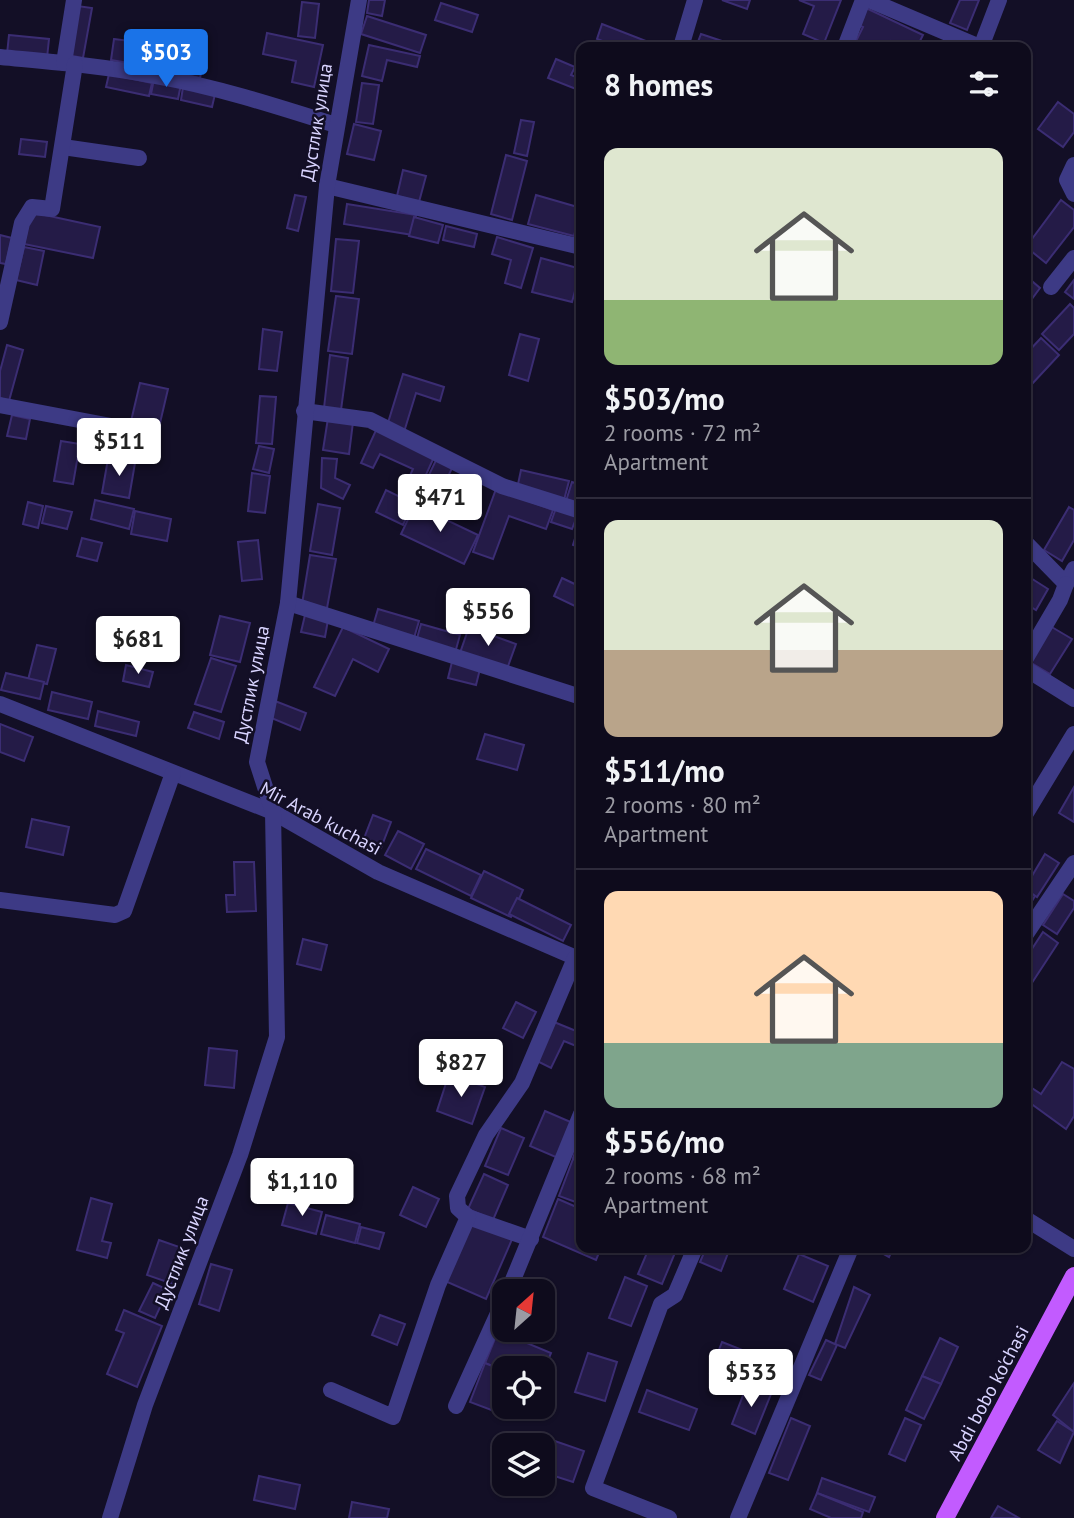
<!DOCTYPE html>
<html lang="en">
<head>
<meta charset="utf-8">
<style>
	:root { --surface:#0e0b1c; --page:#171425; --text:#f1f3f6; --muted:#9b9ba3; --line:#2e2b3b; --accent:#1a73e8 }
	body { margin:0; font-family:"PT Sans",sans-serif; background:var(--page); color:var(--text); height:100vh; display:flex; flex-direction:column; font-size:26px; white-space:nowrap }
	* { box-sizing:border-box; margin:0 }
	p { font-size:23px; color:var(--muted) }
	.icon { flex:none; width:38px; height:38px; fill:none; stroke:currentColor; stroke-width:2; stroke-linecap:round; stroke-linejoin:round }
	.map { position:relative; flex:1; overflow:hidden }
	.sheet { position:absolute; left:576px; top:42px; width:455px; height:1211px; display:flex; flex-direction:column; background:var(--surface); border-radius:14px; box-shadow:0 2px 5px #0004,0 0 0 2px var(--line) }
	.sheet>* { flex:none }
	.needle { width:46px; rotate:27deg }
	.tools { position:absolute; left:492px; top:1279px; display:grid; gap:14px }
	.tools a { display:grid; place-items:center; width:63px; height:63px; border-radius:14px; background:var(--surface); box-shadow:0 2px 5px #0004,0 0 0 2px var(--line); font-size:35px }
	.price { position:absolute; translate:-50% -60px; padding:0 16px; border-radius:7px; background:#fff; color:#222; font-size:23px; line-height:46px; filter:drop-shadow(0 2px 4px #0008) }
	.price::after { content:''; position:absolute; left:50%; top:42px; width:21px; height:16px; margin-left:-10px; background:inherit; clip-path:polygon(0 0,100% 0,50% 100%) }
	.price.active { background:var(--accent); color:#fff }
	ul { padding:0; list-style:none }
	li { display:grid; align-content:center; gap:14px; height:371px; padding:0 28px }
	li+li { border-top:2px solid var(--line) }
	li span { display:grid; place-items:center; height:217px; border-radius:14px; color:#555 }
	li>.icon { margin-inline-start:auto }
	span .icon { width:126px; height:126px; fill:#fffc; stroke-width:1 }
	li b { font-size:30px }
	h2 { display:flex; justify-content:space-between; align-items:center; height:84px; padding:0 28px; font-size:30px }
	.map>svg:first-child { display:block }
	.building { fill:#241b47; stroke:#3b2d73; stroke-width:2 }
	.lines { fill:none; stroke-linecap:round; stroke-linejoin:round }
	.minor { stroke:#3d3a85; stroke-width:16 }
	.major { stroke:#c25bff; stroke-width:18 }
	.labels { text-anchor:middle; dominant-baseline:central; stroke-width:5; stroke-linejoin:round; paint-order:stroke }
	.street-label { font-size:19px; fill:#d9d4ff; stroke:#130f26 }
</style>
</head>
<body>
<div class="map">
<svg width="1074" height="1518" viewBox="0 0 1074 1518">
	<rect width="100%" height="100%" fill="#130f26"/>
	<g class="building">
		<polygon points="369,0 385,0 382,16 367,13"/>
		<polygon points="722,0 750,0 747,9"/>
		<polygon points="799,0 841,0 824,43 803,34 814,6"/>
		<polygon points="960,0 979,0 967,30 950,23"/>
		<polygon points="302,2 319,4 315,38 298,36"/>
		<polygon points="441,3 478,15 472,32 435,20"/>
		<polygon points="70,5 92,8 83,58 62,54"/>
		<polygon points="866,8 923,35 917,47 904,47 891,41 888,47 853,47 863,27 858,25"/>
		<polygon points="367,16 426,35 420,53 361,34"/>
		<polygon points="602,24 646,41 643,47 619,47 597,39"/>
		<polygon points="267,33 323,45 314,87 292,82 296,61 263,54"/>
		<polygon points="701,34 740,47 696,47"/>
		<polygon points="9,35 49,39 47,58 7,54"/>
		<polygon points="114,39 138,42 135,64 111,60"/>
		<polygon points="141,44 182,51 179,71 138,64"/>
		<polygon points="369,45 420,56 417,67 387,60 382,81 362,76"/>
		<polygon points="184,46 206,51 200,78 178,73"/>
		<polygon points="556,59 575,67 571,75 581,79 581,91 548,78"/>
		<polygon points="109,74 152,83 149,96 106,87"/>
		<polygon points="154,79 181,84 178,99 151,94"/>
		<polygon points="362,83 379,85 373,124 356,122"/>
		<polygon points="183,87 215,94 212,107 181,100"/>
		<polygon points="1058,102 1074,114 1074,132 1063,147 1038,129"/>
		<polygon points="521,120 534,122 527,156 514,153"/>
		<polygon points="354,124 381,131 374,160 347,154"/>
		<polygon points="21,139 47,142 45,157 19,154"/>
		<polygon points="506,155 527,161 512,220 491,214"/>
		<polygon points="403,170 426,176 419,202 397,196"/>
		<polygon points="295,195 306,197 298,231 287,228"/>
		<polygon points="536,195 581,208 574,236 528,224"/>
		<polygon points="1061,200 1074,210 1074,227 1046,263 1026,247"/>
		<polygon points="347,204 416,215 413,235 344,224"/>
		<polygon points="31,212 100,227 93,258 24,244"/>
		<polygon points="414,217 443,225 438,243 409,236"/>
		<polygon points="446,226 477,234 474,247 443,240"/>
		<polygon points="0,235 12,238 6,264 0,263"/>
		<polygon points="497,237 533,248 521,288 505,283 511,260 492,254"/>
		<polygon points="336,239 359,241 353,293 331,291"/>
		<polygon points="24,247 44,251 37,285 16,280"/>
		<polygon points="541,258 581,269 572,302 532,292"/>
		<polygon points="1026,276 1040,288 1026,307"/>
		<polygon points="1074,280 1074,299 1065,292"/>
		<polygon points="336,296 359,299 352,354 328,351"/>
		<polygon points="1070,304 1074,308 1074,334 1059,350 1042,334"/>
		<polygon points="263,329 282,332 277,371 259,369"/>
		<polygon points="520,334 539,339 528,381 509,375"/>
		<polygon points="1041,338 1059,355 1032,384 1026,377 1026,354"/>
		<polygon points="7,345 23,350 9,401 0,398 0,371"/>
		<polygon points="330,355 348,358 341,410 324,408"/>
		<polygon points="403,374 444,387 440,401 416,393 404,432 387,426"/>
		<polygon points="140,383 168,389 156,440 128,434"/>
		<polygon points="260,396 276,397 272,444 256,443"/>
		<polygon points="12,415 30,419 26,439 7,436"/>
		<polygon points="328,418 353,422 349,454 323,450"/>
		<polygon points="377,428 435,455 403,525 376,512 386,490 400,497 413,469 380,454 373,468 361,463"/>
		<polygon points="61,441 80,444 73,484 54,481"/>
		<polygon points="259,446 274,449 269,473 253,469"/>
		<polygon points="438,456 454,464 432,510 416,502"/>
		<polygon points="322,458 337,459 335,478 350,485 343,499 321,488"/>
		<polygon points="108,459 135,463 129,498 102,493"/>
		<polygon points="521,470 569,481 564,500 517,489"/>
		<polygon points="252,473 270,476 265,513 248,511"/>
		<polygon points="572,482 581,485 581,509 565,504"/>
		<polygon points="496,489 553,510 546,529 509,516 493,559 473,552"/>
		<polygon points="95,500 134,509 129,529 91,519"/>
		<polygon points="28,502 43,506 38,528 23,524"/>
		<polygon points="318,504 340,508 332,555 310,551"/>
		<polygon points="415,505 478,535 464,564 401,534"/>
		<polygon points="46,506 72,512 67,529 42,523"/>
		<polygon points="1069,507 1074,510 1074,540 1062,561 1044,550"/>
		<polygon points="556,508 577,516 572,529 551,522"/>
		<polygon points="135,511 171,519 167,541 131,534"/>
		<polygon points="581,519 581,548 573,545"/>
		<polygon points="82,538 102,543 97,561 77,556"/>
		<polygon points="258,540 262,579 242,581 238,542"/>
		<polygon points="310,555 336,559 327,608 302,604"/>
		<polygon points="1026,575 1048,589 1036,610 1026,604"/>
		<polygon points="562,578 581,587 581,609 554,596"/>
		<polygon points="378,609 419,621 414,638 373,626"/>
		<polygon points="305,615 328,620 325,637 301,632"/>
		<polygon points="220,616 250,623 240,662 210,655"/>
		<polygon points="421,624 460,635 455,653 416,642"/>
		<polygon points="1050,626 1072,639 1050,674 1028,661"/>
		<polygon points="343,627 389,649 378,672 353,659 335,696 314,687"/>
		<polygon points="469,627 516,644 507,669 460,653"/>
		<polygon points="37,645 56,649 47,684 28,680"/>
		<polygon points="211,658 236,666 221,712 195,704"/>
		<polygon points="452,662 480,669 476,685 448,678"/>
		<polygon points="126,665 153,672 149,687 123,681"/>
		<polygon points="6,673 44,682 40,699 1,690"/>
		<polygon points="52,692 92,702 88,719 48,710"/>
		<polygon points="275,701 306,713 300,730 269,717"/>
		<polygon points="98,711 139,722 136,736 95,726"/>
		<polygon points="194,712 224,722 219,739 188,728"/>
		<polygon points="0,724 33,737 24,761 0,752"/>
		<polygon points="485,734 524,745 517,770 477,759"/>
		<polygon points="1074,787 1074,822 1059,813"/>
		<polygon points="373,815 391,822 381,848 363,841"/>
		<polygon points="32,819 69,827 63,855 26,847"/>
		<polygon points="398,831 424,844 411,869 385,855"/>
		<polygon points="426,849 481,875 471,896 416,869"/>
		<polygon points="1045,854 1059,863 1037,897 1026,890 1026,886"/>
		<polygon points="234,862 254,862 256,911 227,912 226,895 235,895"/>
		<polygon points="484,871 523,890 511,917 471,898"/>
		<polygon points="1026,889 1035,896 1026,911"/>
		<polygon points="1063,894 1074,901 1074,908 1057,934 1043,925"/>
		<polygon points="517,898 571,925 563,941 509,914"/>
		<polygon points="1043,932 1058,943 1026,992 1026,958"/>
		<polygon points="303,939 327,945 321,970 297,964"/>
		<polygon points="516,1002 536,1012 523,1038 503,1028"/>
		<polygon points="554,1022 581,1033 581,1048 564,1041 551,1068 537,1061"/>
		<polygon points="209,1048 237,1051 234,1088 205,1085"/>
		<polygon points="1062,1062 1074,1069 1074,1116 1066,1129 1026,1100 1026,1084 1041,1094"/>
		<polygon points="449,1074 485,1087 472,1124 437,1111"/>
		<polygon points="545,1111 573,1123 558,1158 530,1146"/>
		<polygon points="501,1128 524,1138 508,1175 485,1166"/>
		<polygon points="581,1136 581,1161 573,1158"/>
		<polygon points="573,1159 581,1162 581,1204 559,1196"/>
		<polygon points="484,1174 508,1185 493,1220 468,1209"/>
		<polygon points="413,1187 439,1199 426,1227 400,1215"/>
		<polygon points="91,1198 112,1204 102,1241 111,1243 107,1258 77,1250"/>
		<polygon points="558,1199 581,1209 581,1248 601,1248 596,1260 543,1237"/>
		<polygon points="288,1203 322,1212 316,1234 282,1225"/>
		<polygon points="326,1215 360,1224 355,1243 321,1234"/>
		<polygon points="472,1219 513,1237 486,1299 445,1281"/>
		<polygon points="361,1227 384,1233 379,1249 357,1243"/>
		<polygon points="159,1240 185,1249 173,1284 147,1275"/>
		<polygon points="649,1248 677,1248 662,1284 638,1274"/>
		<polygon points="706,1248 730,1248 721,1271 700,1262"/>
		<polygon points="873,1248 893,1248 889,1257"/>
		<polygon points="799,1254 828,1266 813,1302 784,1289"/>
		<polygon points="211,1264 232,1270 219,1311 199,1304"/>
		<polygon points="625,1277 647,1286 631,1326 609,1318"/>
		<polygon points="153,1283 168,1290 155,1318 139,1311"/>
		<polygon points="854,1287 870,1295 845,1348 835,1344"/>
		<polygon points="124,1310 162,1326 137,1387 107,1374 124,1333 116,1330"/>
		<polygon points="380,1315 405,1324 397,1345 372,1335"/>
		<polygon points="498,1331 551,1353 542,1375 542,1368 504,1368 504,1371 485,1363"/>
		<polygon points="940,1338 958,1347 941,1384 922,1376"/>
		<polygon points="826,1340 837,1345 821,1380 809,1375"/>
		<polygon points="722,1342 750,1353 737,1384 710,1373"/>
		<polygon points="588,1353 617,1362 605,1401 575,1392"/>
		<polygon points="485,1363 504,1371 505,1407 502,1414 470,1402"/>
		<polygon points="922,1376 941,1384 924,1419 906,1410"/>
		<polygon points="1074,1383 1074,1432 1053,1415"/>
		<polygon points="747,1385 771,1394 755,1434 732,1424"/>
		<polygon points="647,1390 697,1409 689,1430 639,1412"/>
		<polygon points="791,1418 810,1426 788,1480 769,1473"/>
		<polygon points="905,1418 921,1425 905,1461 889,1454"/>
		<polygon points="1057,1421 1074,1432 1060,1463 1038,1450"/>
		<polygon points="549,1439 584,1451 573,1482 542,1472 542,1457"/>
		<polygon points="259,1476 300,1485 295,1509 254,1500"/>
		<polygon points="822,1478 875,1497 869,1512 817,1493"/>
		<polygon points="817,1493 863,1512 861,1518 831,1518 810,1509"/>
		<polygon points="352,1502 389,1509 387,1518 349,1518"/>
		<polygon points="998,1506 1019,1518 991,1518"/>
	</g>
	<g class="lines">
		<g class="minor">
			<polyline points="869,0 980,47"/>
			<polyline points="681,47 695,0"/>
			<polyline points="845,47 863,0"/>
			<polyline points="981,47 999,0"/>
			<path d="M0 57C52 62 104 66 155 76 217 87 276 106 336 125"/>
			<polyline points="64,63 74,0"/>
			<polyline points="63,147 139,158"/>
			<polyline points="1074,165 1067,180 1074,194"/>
			<polyline points="327,186 581,247"/>
			<polyline points="1051,287 1074,258"/>
			<polyline points="0,322 22,223 32,207 52,209 75,64"/>
			<polyline points="0,405 127,429"/>
			<polyline points="304,411 370,420 502,486 581,511"/>
			<polyline points="1026,543 1066,584 1074,569"/>
			<polyline points="288,603 581,697"/>
			<polyline points="1026,658 1060,600 1066,584"/>
			<polyline points="1026,669 1074,699"/>
			<polyline points="0,704 273,812 378,872 581,960"/>
			<polyline points="1026,813 1074,734"/>
			<polyline points="0,900 115,915 124,911 173,773"/>
			<polyline points="1026,934 1074,863"/>
			<polyline points="468,1217 531,1239"/>
			<polyline points="1026,1219 1074,1249"/>
			<polyline points="508,1292 581,1114"/>
			<polyline points="331,1390 393,1417 438,1285 468,1217 458,1208 457,1196 486,1135 522,1083 575,958 581,955"/>
			<polyline points="456,1406 504,1300"/>
			<polyline points="110,1518 145,1405 240,1155 277,1037 273,812 257,762 288,603 327,186 359,0"/>
			<polyline points="669,1518 593,1488 661,1304 675,1295 695,1248"/>
			<polyline points="738,1518 851,1248"/>
		</g>
		<polyline class="major" points="945,1518 1074,1276"/>
	</g>
	<g class="labels">
		<g class="street-label">
			<text transform="translate(316 122) rotate(-81)">Дустлик улица</text>
			<text transform="translate(251 684) rotate(-79)">Дустлик улица</text>
			<text transform="translate(321 818) rotate(28)">Mir Arab kuchasi</text>
			<text transform="translate(181 1252) rotate(-69)">Дустлик улица</text>
			<text transform="translate(988 1393) rotate(-62)">Abdi bobo ko'chasi</text>
		</g>
	</g>
</svg>
<div class="tools">
<a><svg class="needle" viewBox="-14 -14 28 28"><path d="M0-13l5 13h-10z" fill="#e53935"/><path d="M0 13l5-13h-10z" fill="#9b9ba3"/></svg></a>
<a><svg class="icon" aria-label="locate" viewBox="0 0 24 24"><circle cx="12" cy="12" r="6"/><path d="M12 2v4M12 18v4M2 12h4M18 12h4"/></svg></a>
<a><svg class="icon" aria-label="layers" viewBox="0 0 24 24"><path d="M12 4l9 5-9 5-9-5zM3 14l9 5 9-5"/></svg></a>
</div>
<b class="price active" style="left:166px;top:89px">$503</b>
<b class="price" style="left:119px;top:478px">$511</b>
<b class="price" style="left:440px;top:534px">$471</b>
<b class="price" style="left:488px;top:648px">$556</b>
<b class="price" style="left:138px;top:676px">$681</b>
<b class="price" style="left:461px;top:1099px">$827</b>
<b class="price" style="left:302px;top:1218px">$1,110</b>
<b class="price" style="left:751px;top:1409px">$533</b>
<section class="sheet">
<h2>8 homes<svg class="icon" aria-label="filters" viewBox="0 0 24 24"><path d="M4 7h16M4 17h16"/><circle cx="9" cy="7" r="2"/><circle cx="15" cy="17" r="2"/></svg></h2>
<ul>
<li><span style="background:linear-gradient(#dfe7d0 70%,#8fb573 0)"><svg class="icon" aria-label="home" viewBox="0 0 24 24"><path d="M3 11l9-7 9 7M6 9v11h12V9"/></svg></span><div><b>$503/mo</b><p>2 rooms · 72 m²</p><p>Apartment</p></div></li>
<li><span style="background:linear-gradient(#dfe7d0 60%,#b9a48a 0)"><svg class="icon" aria-label="home" viewBox="0 0 24 24"><path d="M3 11l9-7 9 7M6 9v11h12V9"/></svg></span><div><b>$511/mo</b><p>2 rooms · 80 m²</p><p>Apartment</p></div></li>
<li><span style="background:linear-gradient(#ffd9b3 70%,#7fa58c 0)"><svg class="icon" aria-label="home" viewBox="0 0 24 24"><path d="M3 11l9-7 9 7M6 9v11h12V9"/></svg></span><div><b>$556/mo</b><p>2 rooms · 68 m²</p><p>Apartment</p></div></li>
</ul>
</section>
</div>
</body>
</html>
